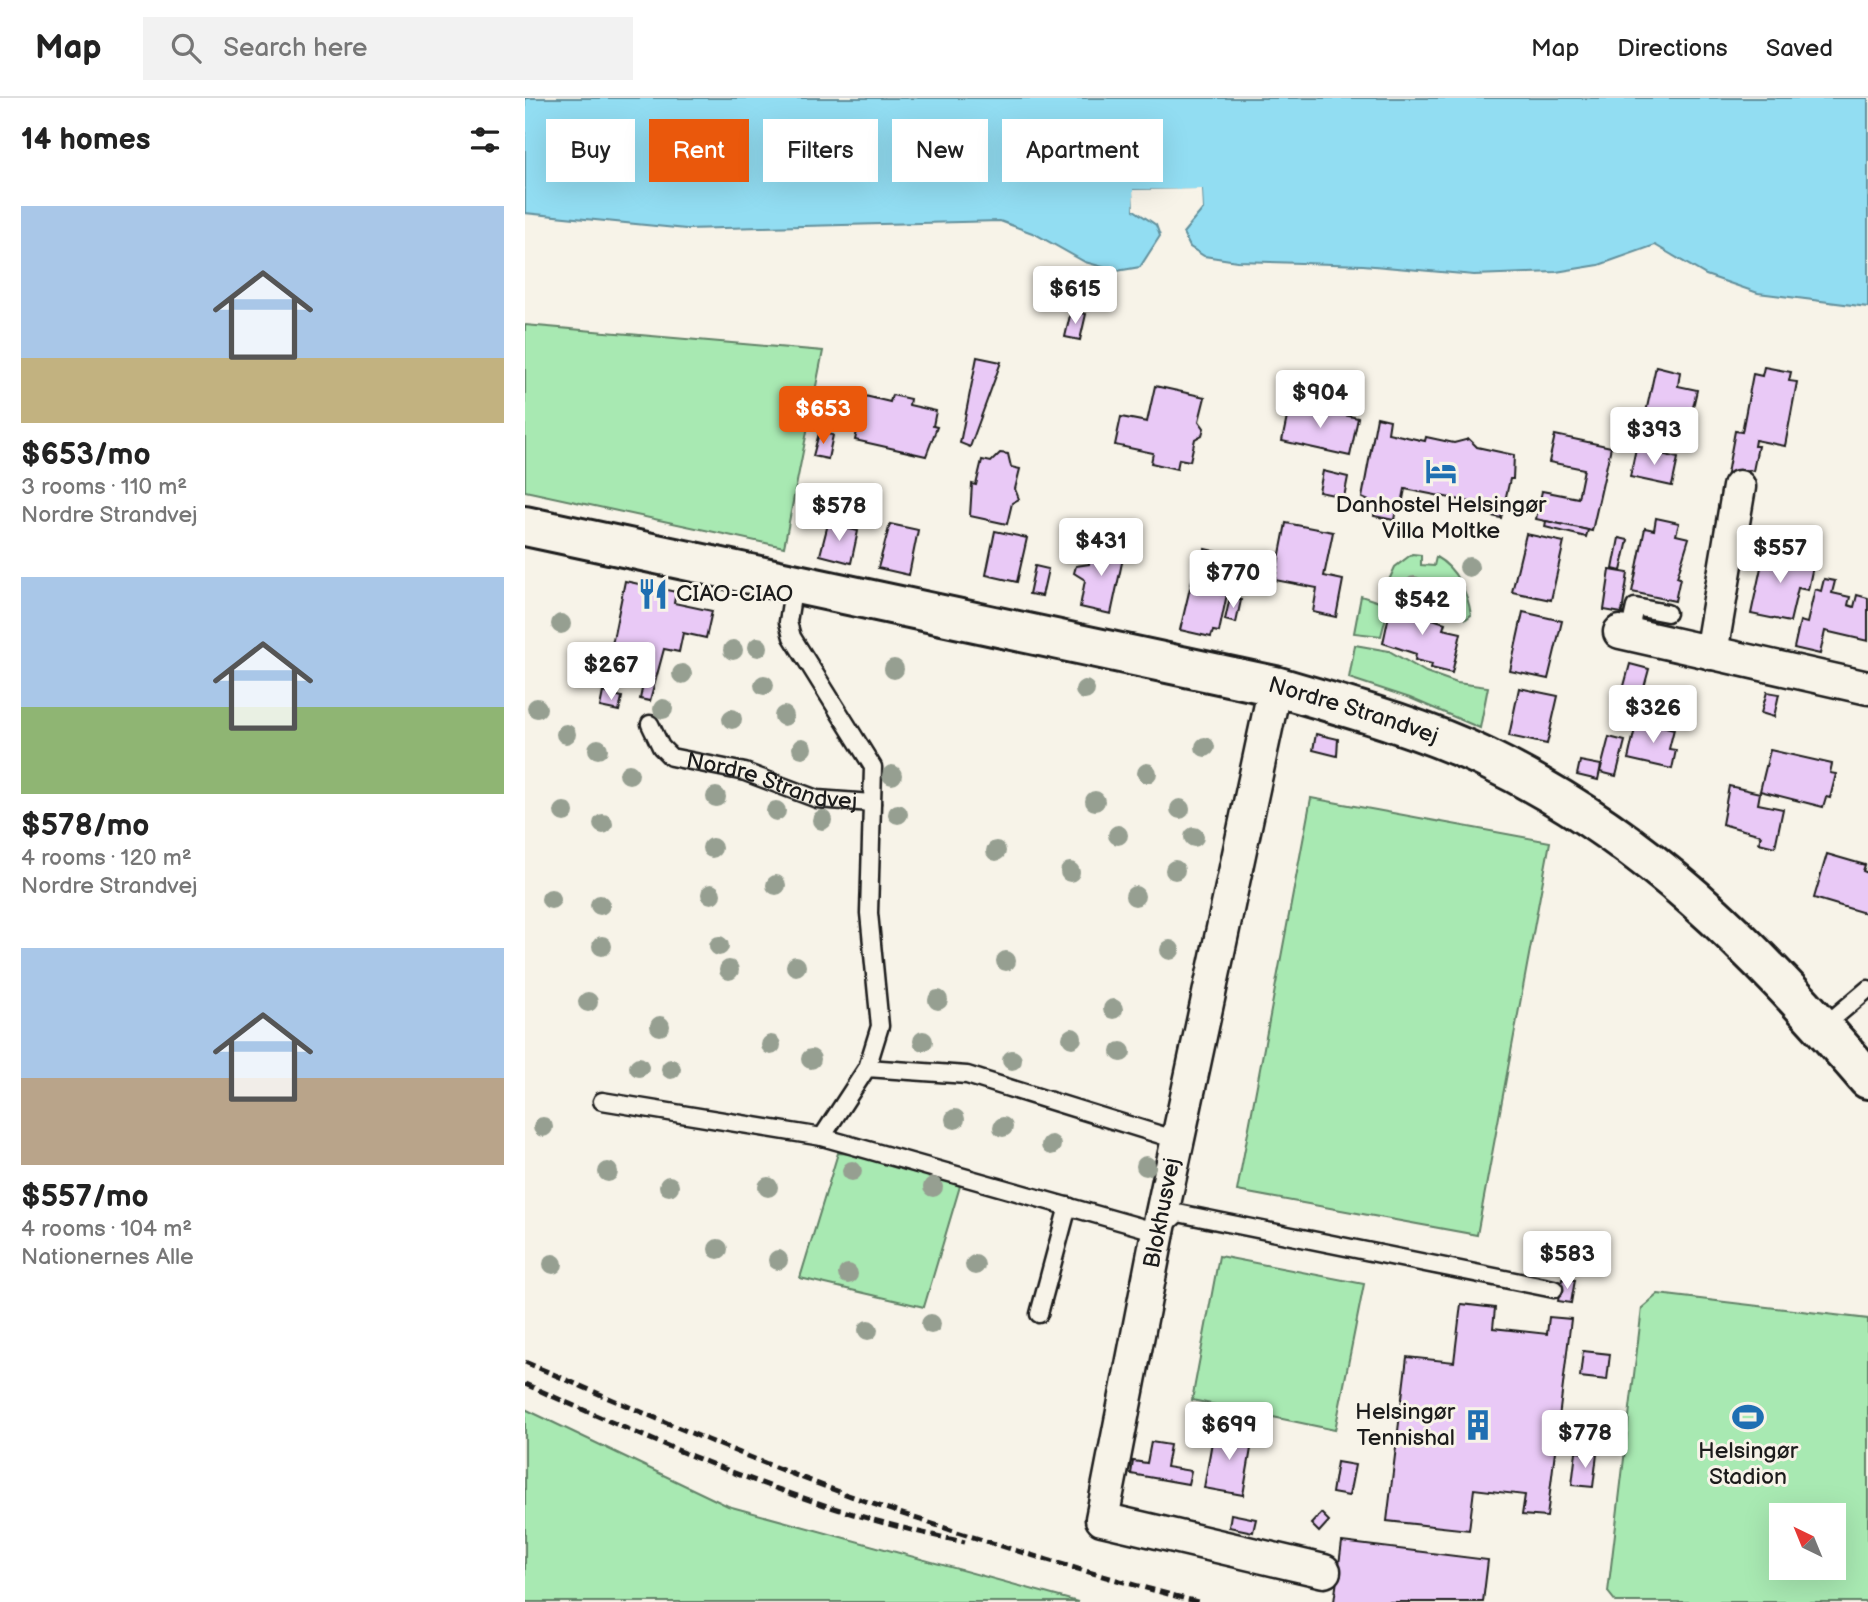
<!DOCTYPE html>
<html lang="en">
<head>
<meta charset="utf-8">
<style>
	:root { --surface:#fff; --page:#f2f2f2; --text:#222; --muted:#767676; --line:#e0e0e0; --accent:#ea580c }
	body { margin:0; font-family:"Balsamiq Sans",sans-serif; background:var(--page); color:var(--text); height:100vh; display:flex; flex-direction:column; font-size:26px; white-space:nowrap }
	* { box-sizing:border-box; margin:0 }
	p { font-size:23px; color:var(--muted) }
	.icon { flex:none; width:38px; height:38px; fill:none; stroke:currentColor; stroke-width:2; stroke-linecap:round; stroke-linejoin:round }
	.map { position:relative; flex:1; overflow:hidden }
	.side { display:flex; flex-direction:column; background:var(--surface); width:525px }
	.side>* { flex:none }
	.guide { position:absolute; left:21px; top:21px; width:665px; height:63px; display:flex; gap:14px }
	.needle { width:46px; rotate:317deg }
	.controls { position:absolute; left:1244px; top:1405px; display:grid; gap:14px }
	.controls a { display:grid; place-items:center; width:77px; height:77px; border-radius:0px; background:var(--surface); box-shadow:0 7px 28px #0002; font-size:35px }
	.price { position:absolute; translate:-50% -60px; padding:0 16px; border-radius:7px; background:#fff; color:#222; font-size:23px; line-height:46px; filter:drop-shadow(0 2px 4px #0008) }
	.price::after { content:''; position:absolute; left:50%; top:42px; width:21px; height:16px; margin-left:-10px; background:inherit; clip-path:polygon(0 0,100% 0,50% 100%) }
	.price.selected { background:var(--accent); color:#fff }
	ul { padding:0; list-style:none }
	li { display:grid; align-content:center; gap:14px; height:371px; padding:0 21px }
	li span { display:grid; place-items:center; height:217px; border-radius:0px; color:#555 }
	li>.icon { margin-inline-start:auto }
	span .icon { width:126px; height:126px; fill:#fffc; stroke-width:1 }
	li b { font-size:30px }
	h2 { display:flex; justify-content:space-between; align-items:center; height:84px; padding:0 21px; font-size:30px }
	.tag { padding:0 24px; border-radius:0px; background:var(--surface); box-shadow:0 7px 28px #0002; font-size:24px; line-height:63px }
	.tag.selected { background:var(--accent); color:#fff }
	header { display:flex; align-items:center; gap:42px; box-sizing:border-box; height:98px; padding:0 35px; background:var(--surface); border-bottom:2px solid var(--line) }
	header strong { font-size:33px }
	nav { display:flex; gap:38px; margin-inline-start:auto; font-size:24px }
	.search { width:490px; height:63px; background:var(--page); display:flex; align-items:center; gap:18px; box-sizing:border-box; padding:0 24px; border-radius:0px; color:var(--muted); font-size:26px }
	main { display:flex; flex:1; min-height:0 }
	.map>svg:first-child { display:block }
	.green { fill:#a8e9b2; stroke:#628267; stroke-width:2; fill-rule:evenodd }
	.water { fill:#92ddf2; stroke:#63909c; stroke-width:2 }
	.pier { fill:#f7f3e8 }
	.building { fill:#e9c9f6; stroke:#1c1c1c; stroke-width:2 }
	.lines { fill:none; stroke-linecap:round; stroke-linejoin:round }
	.service-casing { stroke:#1c1c1c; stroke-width:21 }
	.minor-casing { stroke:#1c1c1c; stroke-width:37 }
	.secondary-casing { stroke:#1c1c1c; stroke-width:44 }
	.service { stroke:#f7f3e8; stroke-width:16 }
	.minor { stroke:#f7f3e8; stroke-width:32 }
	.secondary { stroke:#f7f3e8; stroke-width:38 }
	.rail { stroke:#1c1c1c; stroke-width:5; stroke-dasharray:10 5; stroke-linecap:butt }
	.tree { fill:#969f91 }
	.labels { text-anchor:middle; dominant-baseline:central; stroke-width:6; stroke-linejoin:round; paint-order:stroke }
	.poi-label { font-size:23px; fill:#1c1c1c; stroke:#f7f3e8 }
	.street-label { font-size:23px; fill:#1c1c1c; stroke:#f7f3e8 }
</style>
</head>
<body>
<header>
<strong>Map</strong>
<div class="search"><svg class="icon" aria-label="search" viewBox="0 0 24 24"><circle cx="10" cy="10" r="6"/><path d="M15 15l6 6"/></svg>Search here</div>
<nav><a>Map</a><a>Directions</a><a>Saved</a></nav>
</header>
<main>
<section class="side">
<h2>14 homes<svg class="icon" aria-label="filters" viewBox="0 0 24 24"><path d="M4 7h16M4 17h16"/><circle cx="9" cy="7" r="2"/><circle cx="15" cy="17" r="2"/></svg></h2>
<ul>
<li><span style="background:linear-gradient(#a9c7e8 70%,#c2b280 0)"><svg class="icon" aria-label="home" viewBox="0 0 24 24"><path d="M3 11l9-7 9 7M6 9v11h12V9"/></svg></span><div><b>$653/mo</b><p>3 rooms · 110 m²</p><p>Nordre Strandvej</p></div></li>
<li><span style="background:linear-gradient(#a9c7e8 60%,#8fb573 0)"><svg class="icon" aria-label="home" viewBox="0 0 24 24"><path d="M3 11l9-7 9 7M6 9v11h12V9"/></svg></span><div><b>$578/mo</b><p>4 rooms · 120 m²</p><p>Nordre Strandvej</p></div></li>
<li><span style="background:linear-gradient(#a9c7e8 60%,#b9a48a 0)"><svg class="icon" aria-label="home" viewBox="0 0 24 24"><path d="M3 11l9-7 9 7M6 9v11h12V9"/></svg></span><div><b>$557/mo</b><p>4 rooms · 104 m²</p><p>Nationernes Alle</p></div></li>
</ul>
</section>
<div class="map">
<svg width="1343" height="1504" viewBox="0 0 1343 1504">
	<rect width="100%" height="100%" fill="#f7f3e8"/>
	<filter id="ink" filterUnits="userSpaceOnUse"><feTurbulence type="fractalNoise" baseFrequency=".0143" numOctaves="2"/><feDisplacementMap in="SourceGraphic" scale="14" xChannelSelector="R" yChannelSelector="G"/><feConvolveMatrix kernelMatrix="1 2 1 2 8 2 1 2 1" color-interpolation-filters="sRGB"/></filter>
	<g filter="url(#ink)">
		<g class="green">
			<polygon points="0,227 298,253 259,449 0,393"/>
			<path d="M887 456 896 457V467L909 468 911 459C931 470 943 495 946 517L941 521 911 491 896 483 881 487 867 496 856 538 829 535 836 498 854 504 870 469Z"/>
			<polygon points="830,547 864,553 901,574 932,585 963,589 955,630 885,600 824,580"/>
			<polygon points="786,700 1025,744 952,1137 712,1093"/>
			<polygon points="313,1055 348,1057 435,1088 399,1209 275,1180"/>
			<polygon points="694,1158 839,1186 810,1332 667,1302"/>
			<path d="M1133 1196 1343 1221V1504H1091L1083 1494 1117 1210ZM1256 1418H1309V1470H1256Z"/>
			<polygon points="0,1311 203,1408 553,1504 0,1504"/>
		</g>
		<polygon class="water" points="0,0 1343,0 1343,209 1233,195 1181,177 1130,147 1074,167 1031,174 949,177 838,167 712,163 679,158 665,149 658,135 678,111 677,92 609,92 609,112 631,127 635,138 615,169 592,173 560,164 510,136 475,123 161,131 0,115"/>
		<polygon class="pier" points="677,91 678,111 673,111 674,95 612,95 615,112 609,112 608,92"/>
		<g class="building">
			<polygon points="546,213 561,216 555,242 540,239"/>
			<polygon points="452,259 476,264 445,349 435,345"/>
			<polygon points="1131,268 1155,274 1153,288 1172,292 1163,331 1145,327 1143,335 1128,332 1130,321 1120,319"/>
			<polygon points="1239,269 1266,274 1264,283 1272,284 1260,348 1230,342 1229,348 1233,348 1228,373 1224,372 1221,385 1201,381 1210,333 1217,334 1228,276 1237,278"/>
			<polygon points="630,288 680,299 674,323 679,330 677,337 670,341 665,363 654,361 652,371 626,365 628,355 590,347 596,319 622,324"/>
			<polygon points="367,297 385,301 384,307 411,313 408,328 412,329 401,358 330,342 340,298 365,304"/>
			<polygon points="765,305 833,320 825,358 757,343"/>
			<polygon points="852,319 865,322 863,335 900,343 901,339 929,345 944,341 952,349 989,357 988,381 985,381 976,420 944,413 946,404 880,391 876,411 871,411 869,422 849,418 851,406 837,400"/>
			<polygon points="294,335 308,337 303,361 288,358"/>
			<polygon points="1030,337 1086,349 1067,433 1011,421 1017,393 1053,400 1059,371 1024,364"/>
			<polygon points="1111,350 1153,360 1147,388 1105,379"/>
			<polygon points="475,355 483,356 486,369 495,371 490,391 494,401 487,405 482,426 445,418 447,386 451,387 457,362 466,364"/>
			<polygon points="798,373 823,379 819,399 794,394"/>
			<polygon points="1131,420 1154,425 1151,437 1164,440 1152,479 1155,480 1150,503 1107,494 1120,430 1129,432"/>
			<polygon points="1021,423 1063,432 1061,439 1020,429"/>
			<polygon points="761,425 808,434 799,478 818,482 811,519 788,514 792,490 750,482"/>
			<polygon points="303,426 333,433 326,465 295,457"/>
			<polygon points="365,426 393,432 384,477 353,470"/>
			<polygon points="470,433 502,440 492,484 461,477"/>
			<polygon points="1001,436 1039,444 1026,502 987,494"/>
			<polygon points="1094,440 1103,442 1096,473 1088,471"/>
			<polygon points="578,443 594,446 591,458 598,460 586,516 555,509 560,482 549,475 551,468 564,466 566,452 575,454"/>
			<polygon points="680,451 710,458 694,534 688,533 686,539 655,532 669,473 675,474"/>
			<polygon points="1240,451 1279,460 1277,466 1288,468 1283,492 1273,490 1265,524 1226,516"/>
			<polygon points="510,468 523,471 517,498 504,496"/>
			<polygon points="1085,472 1103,475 1097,515 1079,512"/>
			<polygon points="1299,481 1310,483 1307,495 1325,499 1323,507 1329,509 1332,497 1343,500 1343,543 1300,533 1295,556 1269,550 1275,523 1282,525 1290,491 1296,493"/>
			<polygon points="100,483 151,494 149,505 187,513 181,540 158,535 154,554 139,551 125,603 115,601 118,586 97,581 99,574 82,571"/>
			<polygon points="705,499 716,502 711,525 700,522"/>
			<polygon points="867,503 886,507 885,514 920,525 918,531 936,535 927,575 906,570 907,566 890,562 891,556 858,545"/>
			<polygon points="998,514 1037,523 1023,581 985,573"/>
			<polygon points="1105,566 1124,571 1115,604 1096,599"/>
			<polygon points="994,590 1033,598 1022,646 984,638"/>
			<polygon points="78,594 97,599 94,613 75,609"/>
			<polygon points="1242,594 1254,596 1249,619 1236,615"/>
			<polygon points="1112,622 1149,631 1144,651 1151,652 1147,671 1103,661"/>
			<polygon points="791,636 813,641 812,658 788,652"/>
			<polygon points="1084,639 1100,643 1091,678 1075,674"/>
			<polygon points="1245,652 1307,666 1305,675 1311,676 1305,700 1301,699 1298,709 1235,693"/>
			<polygon points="1055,663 1076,667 1073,682 1052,677"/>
			<polygon points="1204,688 1235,695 1233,706 1258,711 1250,749 1234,745 1236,737 1197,726"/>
			<polygon points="1302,756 1340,767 1338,773 1343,775 1343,816 1289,800"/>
			<polygon points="1037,1181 1050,1182 1046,1205 1033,1203"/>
			<polygon points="936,1206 970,1210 968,1230 1022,1236 1024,1219 1046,1221 1022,1419 997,1417 1000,1397 949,1391 944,1432 862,1423 882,1259 929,1264"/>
			<polygon points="1058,1253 1085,1256 1082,1282 1055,1279"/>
			<polygon points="689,1332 728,1339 718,1397 679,1390"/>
			<polygon points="626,1344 645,1347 641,1369 666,1373 663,1386 606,1376 608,1363 622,1365"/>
			<polygon points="1051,1354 1072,1356 1068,1389 1047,1387"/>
			<polygon points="812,1364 830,1367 824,1398 807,1395"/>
			<polygon points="796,1415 804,1423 794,1434 786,1426"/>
			<polygon points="706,1416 731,1421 728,1434 704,1429"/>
			<polygon points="817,1444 963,1462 958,1504 809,1504"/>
		</g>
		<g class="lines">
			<defs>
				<g id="service">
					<polyline points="269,486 263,524 267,539 348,669 344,815 355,928 342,970"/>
					<polyline points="1104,536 1110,509 1142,515"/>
					<path id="s1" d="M125 626 136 649 146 659 220 674 292 701 347 705"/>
					<polyline points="1298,929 1343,891"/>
					<polyline points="77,1003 297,1039 633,1134 653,1115 1029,1191"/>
					<polyline points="297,1039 342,970 442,977 652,1042"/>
					<polyline points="514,1216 543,1108"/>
				</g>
				<g id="minor">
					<polyline points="1095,534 1343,590"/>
					<polyline points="1186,555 1214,389"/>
					<polyline points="750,588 633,1134 577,1421 799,1473"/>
				</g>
				<g id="secondary">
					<path id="s2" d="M0 428 750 588C821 609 893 628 960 660 1121 738 1228 848 1343 981"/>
				</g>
			</defs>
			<use href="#service" class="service-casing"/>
			<use href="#minor" class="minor-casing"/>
			<use href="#secondary" class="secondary-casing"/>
			<use href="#service" class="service"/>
			<use href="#minor" class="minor"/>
			<use href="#secondary" class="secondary"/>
			<g class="rail">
				<path d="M0 1264C107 1310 214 1357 323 1397 438 1438 555 1473 673 1504"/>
				<path d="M0 1286C142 1349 287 1414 440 1444"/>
			</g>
		</g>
		<g class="tree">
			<circle cx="944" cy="469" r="10"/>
			<circle cx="889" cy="488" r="10"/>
			<circle cx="36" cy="526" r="10"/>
			<circle cx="233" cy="549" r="10"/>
			<circle cx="208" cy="552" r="10"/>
			<circle cx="369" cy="571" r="10"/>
			<circle cx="64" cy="576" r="10"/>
			<circle cx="157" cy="576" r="10"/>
			<circle cx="239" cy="587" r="10"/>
			<circle cx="560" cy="592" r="10"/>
			<circle cx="12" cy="610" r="10"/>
			<circle cx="138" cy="611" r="10"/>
			<circle cx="259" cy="618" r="10"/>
			<circle cx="207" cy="621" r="10"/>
			<circle cx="41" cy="636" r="10"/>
			<circle cx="680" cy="649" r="10"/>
			<circle cx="277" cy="650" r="10"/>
			<circle cx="73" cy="651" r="10"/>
			<circle cx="622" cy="675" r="10"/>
			<circle cx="104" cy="676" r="10"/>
			<circle cx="367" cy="677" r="10"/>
			<circle cx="191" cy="699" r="10"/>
			<circle cx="570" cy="703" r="10"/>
			<circle cx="655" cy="711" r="10"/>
			<circle cx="251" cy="713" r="10"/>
			<circle cx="39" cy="714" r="10"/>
			<circle cx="373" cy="716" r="10"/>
			<circle cx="297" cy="722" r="10"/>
			<circle cx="78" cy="726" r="10"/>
			<circle cx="593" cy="737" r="10"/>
			<circle cx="669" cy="739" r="10"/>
			<circle cx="187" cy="750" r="10"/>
			<circle cx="471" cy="753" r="10"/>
			<circle cx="650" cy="772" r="10"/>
			<circle cx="545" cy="774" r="10"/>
			<circle cx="251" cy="787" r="10"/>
			<circle cx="186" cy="796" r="10"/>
			<circle cx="610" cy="798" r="10"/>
			<circle cx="26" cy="801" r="10"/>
			<circle cx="75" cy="807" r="10"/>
			<circle cx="77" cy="848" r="10"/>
			<circle cx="194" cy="848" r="10"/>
			<circle cx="645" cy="852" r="10"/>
			<circle cx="481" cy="863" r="10"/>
			<circle cx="271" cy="868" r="10"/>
			<circle cx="204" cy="872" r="10"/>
			<circle cx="413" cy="902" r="10"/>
			<circle cx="63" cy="904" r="10"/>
			<circle cx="588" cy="911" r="10"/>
			<circle cx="135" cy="928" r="10"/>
			<circle cx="547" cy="940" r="10"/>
			<circle cx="398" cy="943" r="10"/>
			<circle cx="246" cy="947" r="10"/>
			<circle cx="596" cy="954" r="10"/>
			<circle cx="286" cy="961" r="10"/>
			<circle cx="487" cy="962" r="10"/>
			<circle cx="114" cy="969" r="10"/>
			<circle cx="146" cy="971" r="10"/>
			<circle cx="430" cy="1021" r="10"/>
			<circle cx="18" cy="1029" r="10"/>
			<circle cx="478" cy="1029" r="10"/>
			<circle cx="526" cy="1047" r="10"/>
			<circle cx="621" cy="1068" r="10"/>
			<circle cx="327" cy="1073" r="10"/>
			<circle cx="83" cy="1074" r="10"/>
			<circle cx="144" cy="1088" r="10"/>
			<circle cx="243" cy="1089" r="10"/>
			<circle cx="408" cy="1089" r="10"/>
			<circle cx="193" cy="1151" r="10"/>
			<circle cx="253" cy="1162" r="10"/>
			<circle cx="28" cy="1166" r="10"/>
			<circle cx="450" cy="1167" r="10"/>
			<circle cx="323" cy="1176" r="10"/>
			<circle cx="406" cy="1226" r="10"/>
			<circle cx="343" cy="1232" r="10"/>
		</g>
	</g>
	<defs>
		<symbol id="hotel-bare" viewBox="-9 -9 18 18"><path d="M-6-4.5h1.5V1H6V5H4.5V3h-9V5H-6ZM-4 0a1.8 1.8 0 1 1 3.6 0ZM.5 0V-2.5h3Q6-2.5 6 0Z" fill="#1f6fb2" stroke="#f7f3e8" stroke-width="2.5" paint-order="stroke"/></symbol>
		<symbol id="restaurant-bare" viewBox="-9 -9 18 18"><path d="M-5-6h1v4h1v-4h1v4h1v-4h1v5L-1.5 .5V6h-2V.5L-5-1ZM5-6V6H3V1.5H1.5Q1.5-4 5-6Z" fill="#1f6fb2" stroke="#f7f3e8" stroke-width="2.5" paint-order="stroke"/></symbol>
		<symbol id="stadium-bare" viewBox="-9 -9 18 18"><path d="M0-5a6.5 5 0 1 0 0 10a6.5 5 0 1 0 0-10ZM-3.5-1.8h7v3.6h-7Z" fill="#1f6fb2" stroke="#f7f3e8" stroke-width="2.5" paint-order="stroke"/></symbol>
		<symbol id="building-bare" viewBox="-9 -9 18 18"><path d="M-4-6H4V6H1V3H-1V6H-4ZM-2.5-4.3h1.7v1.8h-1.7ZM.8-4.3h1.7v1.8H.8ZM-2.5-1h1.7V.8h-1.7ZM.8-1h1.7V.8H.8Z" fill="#1f6fb2" stroke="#f7f3e8" stroke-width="2.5" paint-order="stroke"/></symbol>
	</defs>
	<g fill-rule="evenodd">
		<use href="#hotel-bare" x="894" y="351" width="44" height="44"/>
		<use href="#restaurant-bare" x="106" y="474" width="44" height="44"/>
		<use href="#stadium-bare" x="1201" y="1297" width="44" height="44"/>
		<use href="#building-bare" x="931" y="1305" width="44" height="44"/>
	</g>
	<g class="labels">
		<g class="poi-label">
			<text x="916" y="407">Danhostel Helsingør<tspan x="916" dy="26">Villa Moltke</tspan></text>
			<text x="151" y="496" text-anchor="start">CIAO-CIAO</text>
			<text x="930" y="1314" text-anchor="end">Helsingør<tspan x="930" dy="26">Tennishal</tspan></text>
			<text x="1223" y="1353">Helsingør<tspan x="1223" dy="26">Stadion</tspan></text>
		</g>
		<g class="street-label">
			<text stroke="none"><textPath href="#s2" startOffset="849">Nordre Strandvej</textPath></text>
			<text stroke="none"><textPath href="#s1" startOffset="144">Nordre Strandvej</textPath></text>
			<text transform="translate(637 1115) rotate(-79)">Blokhusvej</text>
		</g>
	</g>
</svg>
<div class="controls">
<a><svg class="needle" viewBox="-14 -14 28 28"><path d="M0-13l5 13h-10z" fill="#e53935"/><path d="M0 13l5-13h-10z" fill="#767676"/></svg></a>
</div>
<b class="price" style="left:550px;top:228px">$615</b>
<b class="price" style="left:795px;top:332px">$904</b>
<b class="price selected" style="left:298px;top:348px">$653</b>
<b class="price" style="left:1129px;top:369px">$393</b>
<b class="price" style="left:314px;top:445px">$578</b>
<b class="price" style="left:576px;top:480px">$431</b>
<b class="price" style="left:1255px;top:487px">$557</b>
<b class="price" style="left:708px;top:512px">$770</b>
<b class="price" style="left:897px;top:539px">$542</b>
<b class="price" style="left:86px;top:604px">$267</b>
<b class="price" style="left:1128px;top:647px">$326</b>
<b class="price" style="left:1042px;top:1193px">$583</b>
<b class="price" style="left:704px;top:1364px">$699</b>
<b class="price" style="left:1060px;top:1372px">$778</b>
<div class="guide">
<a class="tag">Buy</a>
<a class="tag selected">Rent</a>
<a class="tag">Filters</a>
<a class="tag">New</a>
<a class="tag">Apartment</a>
</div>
</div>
</main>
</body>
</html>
